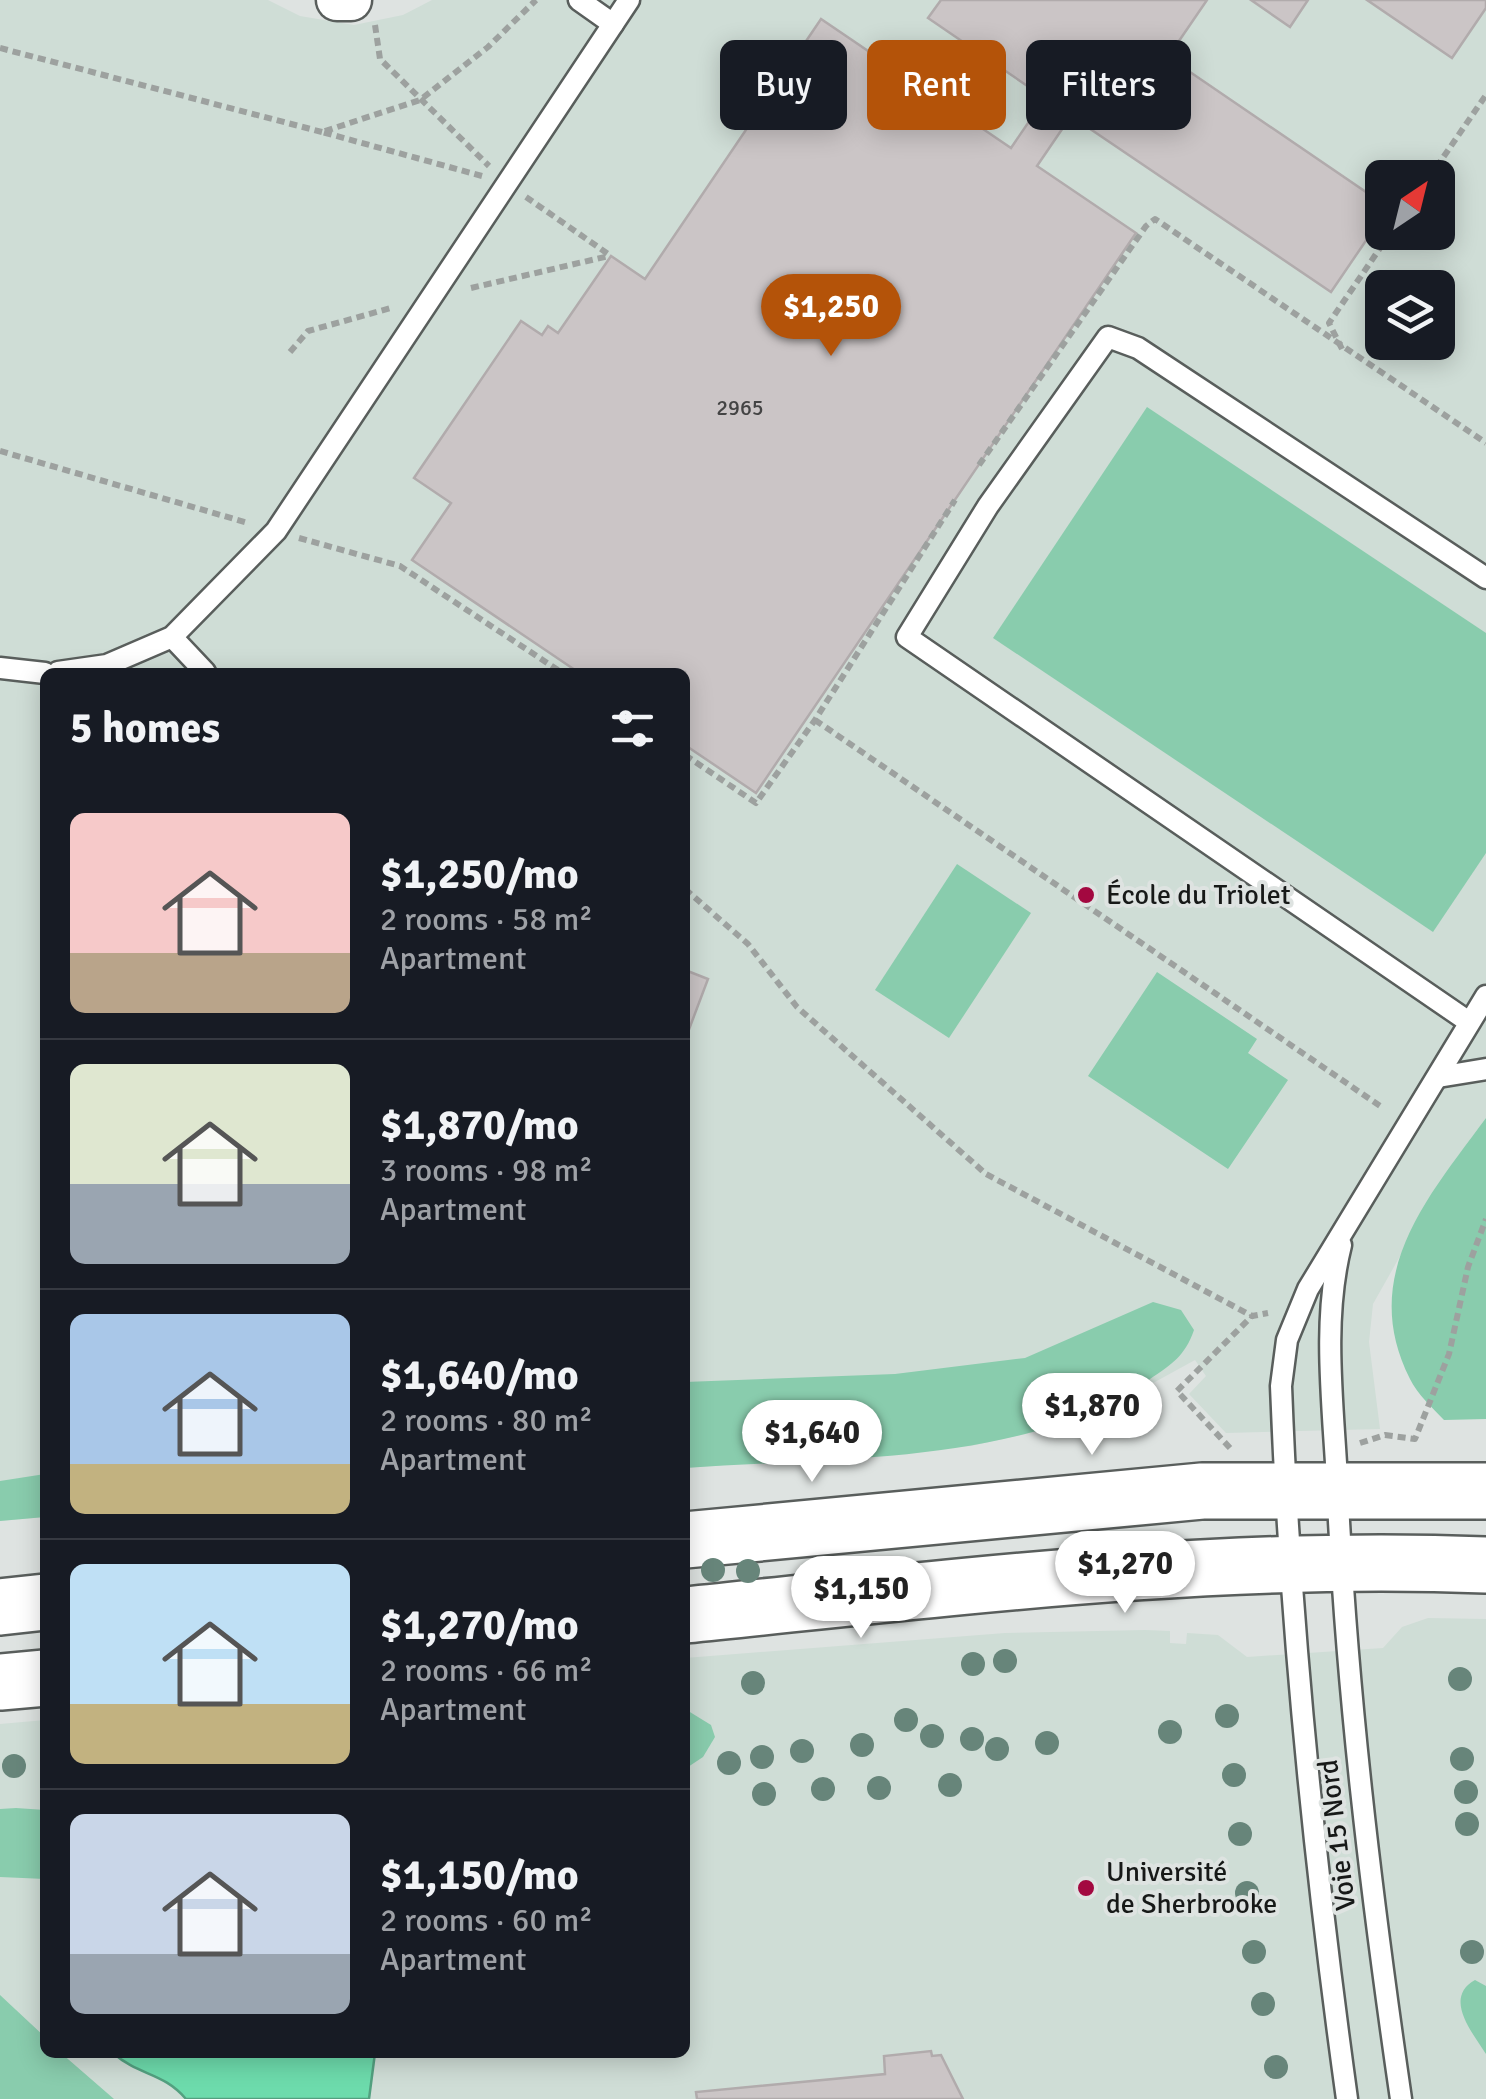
<!DOCTYPE html>
<html lang="en">
<head>
<meta charset="utf-8">
<style>
	:root { --surface:#171b24; --page:#242831; --text:#f1f3f6; --muted:#9ea1a6; --line:#363941; --accent:#b45309 }
	body { margin:0; font-family:Signika,sans-serif; background:var(--page); color:var(--text); height:100vh; display:flex; flex-direction:column; font-size:38px; white-space:nowrap }
	* { box-sizing:border-box; margin:0 }
	p { font-size:32px; color:var(--muted) }
	.icon { flex:none; width:55px; height:55px; fill:none; stroke:currentColor; stroke-width:2; stroke-linecap:round; stroke-linejoin:round }
	.map { position:relative; flex:1; overflow:hidden }
	.side { position:absolute; left:40px; top:668px; width:650px; height:1390px; display:flex; flex-direction:column; background:var(--surface); border-radius:15px; box-shadow:0 5px 25px #0003 }
	.side>* { flex:none }
	.guide { position:absolute; left:720px; top:40px; width:615px; height:90px; display:flex; gap:20px }
	.needle { width:65px; rotate:35deg }
	.tools { position:absolute; left:1365px; top:160px; display:grid; gap:20px }
	.tools a { display:grid; place-items:center; width:90px; height:90px; border-radius:15px; background:var(--surface); box-shadow:0 5px 25px #0003; font-size:50px }
	.price { position:absolute; translate:-50% -85px; padding:0 22px; border-radius:35px; background:#fff; color:#222; font-size:32px; line-height:65px; filter:drop-shadow(0 2px 5px #0008) }
	.price::after { content:''; position:absolute; left:50%; top:60px; width:30px; height:22px; margin-left:-15px; background:inherit; clip-path:polygon(0 0,100% 0,50% 100%) }
	.price.active { background:var(--accent); color:#fff }
	ul { padding:0; list-style:none }
	li { display:flex; align-items:center; gap:30px; height:250px; padding:0 30px }
	li+li { border-top:2px solid var(--line) }
	li span { display:grid; place-items:center; flex:none; width:280px; height:200px; border-radius:15px; color:#555 }
	li>.icon { margin-inline-start:auto }
	span .icon { width:120px; height:120px; fill:#fffc; stroke-width:1 }
	li b { font-size:42px }
	h2 { display:flex; justify-content:space-between; align-items:center; height:120px; padding:0 30px; font-size:42px }
	.tag { padding:0 35px; border-radius:15px; background:var(--surface); box-shadow:0 5px 25px #0003; font-size:35px; line-height:90px }
	.tag.active { background:var(--accent); color:#fff }
	.map>svg:first-child { display:block }
	.built { fill:#cfddd6; fill-rule:evenodd }
	.green { fill:#89ccad }
	.water { fill:#6ddbac; stroke:#53a180; stroke-width:2.5 }
	.building { fill:#cbc5c6; stroke:#b1abac; stroke-width:2.5 }
	.lines { fill:none; stroke-linecap:round; stroke-linejoin:round }
	.lane-casing { stroke:#595e5c; stroke-width:25 }
	.street-casing { stroke:#595e5c; stroke-width:45 }
	.secondary-casing { stroke:#595e5c; stroke-width:60 }
	.path { stroke:#9da19f; stroke-width:6; stroke-dasharray:8 5; stroke-linecap:butt }
	.lane { stroke:#fff; stroke-width:20 }
	.street { stroke:#fff; stroke-width:40 }
	.secondary { stroke:#fff; stroke-width:55 }
	.tree { fill:#67857a }
	.poi-dot { fill:#a30840; stroke:#dee3e1; stroke-width:4 }
	.labels { text-anchor:middle; dominant-baseline:central; stroke-width:8; stroke-linejoin:round; paint-order:stroke }
	.number-label { font-size:22px; fill:#444 }
	.poi-label { font-size:28px; fill:#171918; stroke:#dee3e1; text-anchor:start }
	.street-label { font-size:28px; fill:#171918; stroke:#dee3e1 }
</style>
</head>
<body>
<div class="map">
<svg width="1486" height="2099" viewBox="0 0 1486 2099">
	<rect width="100%" height="100%" fill="#dee3e1"/>
	<g class="built">
		<path d="M0 0H268L300 16 354 25 403 15 432 0H1486V1118L1452 1164 1373 1304 1369 1342 1380 1429 1226 1433 1189 1394 1206 1376 1195 1360 1113 1405 1051 1428 971 1446 685 1468V672H45V1517L0 1521ZM1382 178H1438V232H1382ZM1382 288H1438V342H1382Z"/>
		<polygon points="1428,1618 1486,1619 1486,2099 0,2099 0,1724 45,1720 45,2052 685,2052 685,1658 1005,1633 1145,1630 1170,1631 1170,1643 1186,1644 1187,1633 1218,1635 1247,1657 1383,1648 1402,1627"/>
	</g>
	<g class="green">
		<polygon points="1147,407 1486,633 1486,853 1433,932 993,638"/>
		<polygon points="957,864 1031,913 949,1038 875,990"/>
		<polygon points="1157,972 1257,1039 1248,1053 1288,1080 1228,1169 1088,1076"/>
		<path d="M1486 1118V1419L1444 1420C1433 1408 1417 1394 1410 1379 1358 1276 1427 1198 1486 1118Z"/>
		<path d="M1153 1302 1181 1310 1194 1330C1185 1356 1172 1364 1150 1379 1027 1466 832 1457 685 1468V1382L895 1374 1025 1358Z"/>
		<polygon points="45,1474 45,1517 0,1521 0,1481"/>
		<polygon points="685,1709 711,1725 715,1737 703,1757 685,1769"/>
		<polygon points="16,1808 45,1810 45,1879 0,1877 0,1809"/>
		<path d="M1475 1980 1486 1986V2054C1472 2032 1443 1998 1475 1980Z"/>
		<polygon points="0,1995 45,2037 45,2052 61,2053 114,2099 0,2099"/>
	</g>
	<path class="water" d="M113 2053H375L369 2099H186C163 2072 139 2076 113 2053Z"/>
	<g class="building">
		<polygon points="941,0 1207,0 1168,57 1382,203 1382,217 1331,292 1071,116 1037,166 1136,233 756,793 685,745 685,672 578,672 412,560 451,503 414,478 521,321 542,335 548,326 558,333 611,256 645,279 821,19 1011,148 1045,98 928,18"/>
		<polygon points="1251,0 1308,0 1290,27"/>
		<polygon points="1367,0 1486,0 1486,8 1452,58"/>
		<polygon points="685,970 708,979 685,1040"/>
		<polygon points="931,2051 932,2056 941,2055 963,2099 697,2099 696,2092 885,2074 884,2056"/>
	</g>
	<g class="lines">
		<defs>
			<g id="lane">
				<polyline points="579,0 613,24"/>
				<polyline points="172,637 205,672"/>
				<polyline points="0,668 45,673"/>
				<polyline points="58,672 107,665 172,637 276,531 629,0"/>
				<polyline points="1469,1022 907,637 988,506 1108,337 1138,348 1486,578"/>
				<polyline points="1438,1077 1486,1069"/>
				<path d="M1341 1245C1322 1320 1333 1404 1337 1480 1346 1688 1371 1893 1401 2099"/>
				<path d="M1347 2099C1314 1861 1290 1626 1281 1386L1287 1340 1308 1289 1486 996"/>
			</g>
			<polyline id="street" points="337,0 351,0"/>
			<g id="secondary">
				<polyline points="685,1540 1202,1491 1486,1491"/>
				<polyline points="0,1607 45,1602"/>
				<path d="M685 1615C951 1588 1218 1554 1486 1565"/>
				<polyline points="0,1682 45,1678"/>
			</g>
		</defs>
		<use href="#lane" class="lane-casing"/>
		<use href="#street" class="street-casing"/>
		<use href="#secondary" class="secondary-casing"/>
		<g class="path">
			<polyline points="375,25 380,59 489,166"/>
			<polyline points="0,48 322,132"/>
			<polyline points="482,176 322,132 420,100 488,47 536,0"/>
			<polyline points="1429,178 1486,95"/>
			<polyline points="526,197 611,256"/>
			<polyline points="471,288 609,256"/>
			<polyline points="1342,349 1329,323 1391,232"/>
			<polyline points="290,352 308,331 391,308"/>
			<polyline points="0,451 248,523"/>
			<polyline points="979,465 1146,226 1155,219 1486,443"/>
			<polyline points="299,538 400,566 561,672"/>
			<polyline points="815,720 1383,1108"/>
			<polyline points="685,755 756,803 815,720 955,500"/>
			<polyline points="685,889 748,944 797,1007 986,1174 1252,1316 1268,1313"/>
			<polyline points="1360,1443 1385,1435 1415,1439 1449,1354 1468,1267 1486,1219"/>
			<polyline points="1230,1448 1177,1391 1252,1316"/>
		</g>
		<use href="#lane" class="lane"/>
		<use href="#street" class="street"/>
		<use href="#secondary" class="secondary"/>
	</g>
	<g class="tree">
		<circle cx="713" cy="1570" r="12"/>
		<circle cx="748" cy="1571" r="12"/>
		<circle cx="1005" cy="1661" r="12"/>
		<circle cx="973" cy="1664" r="12"/>
		<circle cx="1460" cy="1679" r="12"/>
		<circle cx="753" cy="1683" r="12"/>
		<circle cx="1227" cy="1716" r="12"/>
		<circle cx="906" cy="1720" r="12"/>
		<circle cx="1170" cy="1732" r="12"/>
		<circle cx="932" cy="1736" r="12"/>
		<circle cx="972" cy="1739" r="12"/>
		<circle cx="1047" cy="1743" r="12"/>
		<circle cx="862" cy="1745" r="12"/>
		<circle cx="997" cy="1749" r="12"/>
		<circle cx="802" cy="1751" r="12"/>
		<circle cx="762" cy="1757" r="12"/>
		<circle cx="1462" cy="1759" r="12"/>
		<circle cx="729" cy="1763" r="12"/>
		<circle cx="14" cy="1766" r="12"/>
		<circle cx="1234" cy="1775" r="12"/>
		<circle cx="950" cy="1785" r="12"/>
		<circle cx="879" cy="1788" r="12"/>
		<circle cx="823" cy="1789" r="12"/>
		<circle cx="1466" cy="1792" r="12"/>
		<circle cx="764" cy="1794" r="12"/>
		<circle cx="1467" cy="1824" r="12"/>
		<circle cx="1240" cy="1834" r="12"/>
		<circle cx="1247" cy="1893" r="12"/>
		<circle cx="1254" cy="1952" r="12"/>
		<circle cx="1472" cy="1952" r="12"/>
		<circle cx="1263" cy="2004" r="12"/>
		<circle cx="1276" cy="2067" r="12"/>
	</g>
	<g class="poi-dot">
		<circle cx="1086" cy="895" r="10"/>
		<circle cx="1086" cy="1888" r="10"/>
	</g>
	<g class="labels">
		<g class="number-label">
			<text x="740" y="407">2965</text>
		</g>
		<g class="poi-label">
			<text x="1106" y="895">École du Triolet</text>
			<text x="1106" y="1872">Université<tspan x="1106" dy="32">de Sherbrooke</tspan></text>
		</g>
		<g class="street-label">
			<text transform="translate(1337 1835) rotate(-97)">Voie 15 Nord</text>
		</g>
	</g>
</svg>
<div class="tools">
<a><svg class="needle" viewBox="-14 -14 28 28"><path d="M0-13l5 13h-10z" fill="#e53935"/><path d="M0 13l5-13h-10z" fill="#9ea1a6"/></svg></a>
<a><svg class="icon" aria-label="layers" viewBox="0 0 24 24"><path d="M12 4l9 5-9 5-9-5zM3 14l9 5 9-5"/></svg></a>
</div>
<b class="price active" style="left:831px;top:359px">$1,250</b>
<b class="price" style="left:1092px;top:1458px">$1,870</b>
<b class="price" style="left:812px;top:1485px">$1,640</b>
<b class="price" style="left:1125px;top:1616px">$1,270</b>
<b class="price" style="left:861px;top:1641px">$1,150</b>
<div class="guide">
<a class="tag">Buy</a>
<a class="tag active">Rent</a>
<a class="tag">Filters</a>
</div>
<section class="side">
<h2>5 homes<svg class="icon" aria-label="filters" viewBox="0 0 24 24"><path d="M4 7h16M4 17h16"/><circle cx="9" cy="7" r="2"/><circle cx="15" cy="17" r="2"/></svg></h2>
<ul>
<li><span style="background:linear-gradient(#f6c9c9 70%,#b9a48a 0)"><svg class="icon" aria-label="home" viewBox="0 0 24 24"><path d="M3 11l9-7 9 7M6 9v11h12V9"/></svg></span><div><b>$1,250/mo</b><p>2 rooms · 58 m²</p><p>Apartment</p></div></li>
<li><span style="background:linear-gradient(#dfe7d0 60%,#9aa5b1 0)"><svg class="icon" aria-label="home" viewBox="0 0 24 24"><path d="M3 11l9-7 9 7M6 9v11h12V9"/></svg></span><div><b>$1,870/mo</b><p>3 rooms · 98 m²</p><p>Apartment</p></div></li>
<li><span style="background:linear-gradient(#a9c7e8 75%,#c2b280 0)"><svg class="icon" aria-label="home" viewBox="0 0 24 24"><path d="M3 11l9-7 9 7M6 9v11h12V9"/></svg></span><div><b>$1,640/mo</b><p>2 rooms · 80 m²</p><p>Apartment</p></div></li>
<li><span style="background:linear-gradient(#bfe0f5 70%,#c2b280 0)"><svg class="icon" aria-label="home" viewBox="0 0 24 24"><path d="M3 11l9-7 9 7M6 9v11h12V9"/></svg></span><div><b>$1,270/mo</b><p>2 rooms · 66 m²</p><p>Apartment</p></div></li>
<li><span style="background:linear-gradient(#c9d6e8 70%,#9aa5b1 0)"><svg class="icon" aria-label="home" viewBox="0 0 24 24"><path d="M3 11l9-7 9 7M6 9v11h12V9"/></svg></span><div><b>$1,150/mo</b><p>2 rooms · 60 m²</p><p>Apartment</p></div></li>
</ul>
</section>
</div>
</body>
</html>
